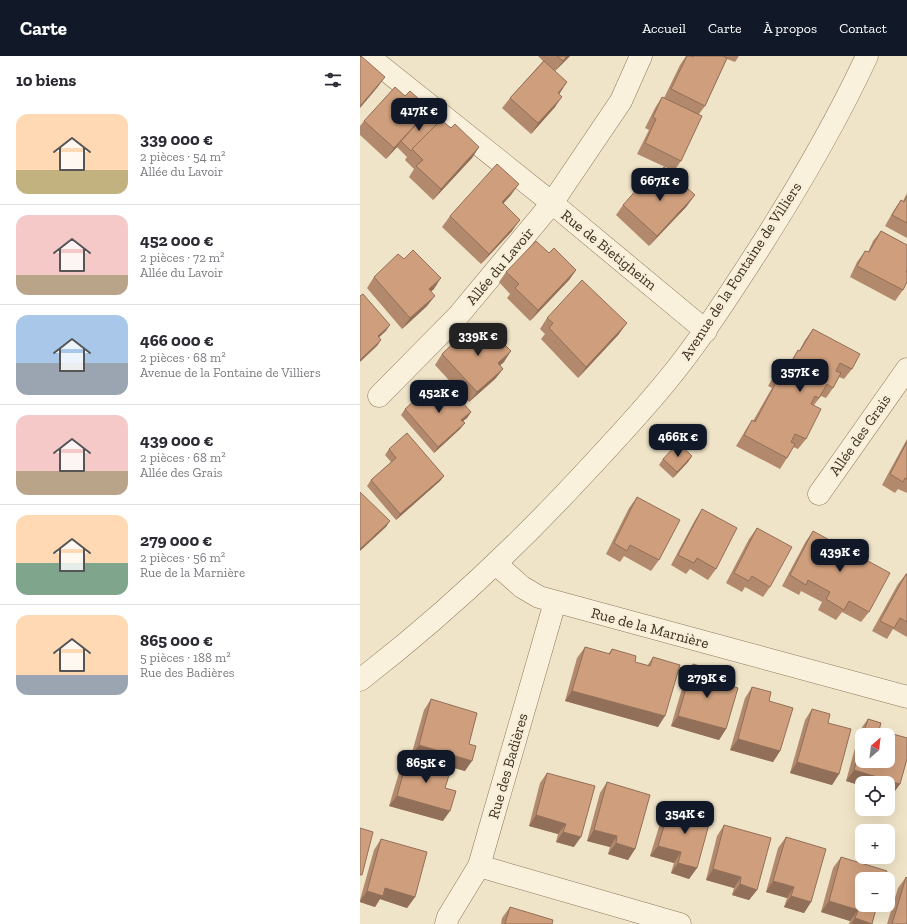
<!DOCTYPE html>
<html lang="fr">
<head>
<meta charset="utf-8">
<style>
	:root { --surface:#fff; --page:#f7f7f7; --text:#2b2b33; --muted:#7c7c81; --line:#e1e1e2; --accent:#111827 }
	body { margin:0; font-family:"Zilla Slab",serif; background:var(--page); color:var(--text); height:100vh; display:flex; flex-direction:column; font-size:15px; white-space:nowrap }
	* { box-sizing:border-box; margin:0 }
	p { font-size:13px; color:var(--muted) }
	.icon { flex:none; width:22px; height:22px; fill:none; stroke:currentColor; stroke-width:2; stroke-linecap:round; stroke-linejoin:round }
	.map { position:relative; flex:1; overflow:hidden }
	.sheet { display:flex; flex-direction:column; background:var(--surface); width:360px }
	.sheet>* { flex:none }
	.needle { width:26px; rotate:28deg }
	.buttons { position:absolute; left:495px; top:672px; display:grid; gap:8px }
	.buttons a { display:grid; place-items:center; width:40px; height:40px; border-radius:8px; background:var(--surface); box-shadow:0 4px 16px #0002; font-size:20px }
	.price { position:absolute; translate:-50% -34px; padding:0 9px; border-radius:8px; background:var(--accent); color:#fff; font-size:13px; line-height:26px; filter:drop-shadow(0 1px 2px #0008) }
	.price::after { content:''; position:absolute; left:50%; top:24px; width:12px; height:9px; margin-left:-6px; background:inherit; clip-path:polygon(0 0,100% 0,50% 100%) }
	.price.on { background:#222; color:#fff }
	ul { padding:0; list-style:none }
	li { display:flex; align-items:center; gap:12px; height:100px; padding:0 16px }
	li+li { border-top:1px solid var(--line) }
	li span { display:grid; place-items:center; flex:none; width:112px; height:80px; border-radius:12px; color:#555 }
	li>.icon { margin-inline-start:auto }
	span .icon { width:48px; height:48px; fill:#fffc; stroke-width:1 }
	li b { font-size:17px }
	h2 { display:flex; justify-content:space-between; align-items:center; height:48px; padding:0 16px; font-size:17px }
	header { display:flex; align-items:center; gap:24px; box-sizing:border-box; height:56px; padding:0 20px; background:var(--accent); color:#fff }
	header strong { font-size:19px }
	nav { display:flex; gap:22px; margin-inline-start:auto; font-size:14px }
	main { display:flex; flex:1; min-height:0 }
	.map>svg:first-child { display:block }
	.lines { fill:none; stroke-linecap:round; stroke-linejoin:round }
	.street-casing { stroke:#8d765c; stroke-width:23 }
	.street { stroke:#faf1dc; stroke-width:22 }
	.wall { fill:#b2896c; fill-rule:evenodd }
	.shaded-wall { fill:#916f58 }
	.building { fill:#cf9f7d; stroke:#916f58 }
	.labels { text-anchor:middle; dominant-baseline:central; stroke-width:4; stroke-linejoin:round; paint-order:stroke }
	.street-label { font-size:15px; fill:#3d2e20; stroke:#f7eed8 }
</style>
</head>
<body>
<header>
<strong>Carte</strong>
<nav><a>Accueil</a><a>Carte</a><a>À propos</a><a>Contact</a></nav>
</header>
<main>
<section class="sheet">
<h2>10 biens<svg class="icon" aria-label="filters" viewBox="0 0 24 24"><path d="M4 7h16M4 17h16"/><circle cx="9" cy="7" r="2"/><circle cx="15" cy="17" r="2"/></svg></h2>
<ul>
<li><span style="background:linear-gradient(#ffd9b3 70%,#c2b280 0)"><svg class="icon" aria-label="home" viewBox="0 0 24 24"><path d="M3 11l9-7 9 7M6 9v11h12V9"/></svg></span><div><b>339 000 €</b><p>2 pièces · 54 m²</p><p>Allée du Lavoir</p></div></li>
<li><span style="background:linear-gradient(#f6c9c9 75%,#b9a48a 0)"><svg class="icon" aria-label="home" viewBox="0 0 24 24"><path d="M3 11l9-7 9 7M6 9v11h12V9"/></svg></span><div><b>452 000 €</b><p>2 pièces · 72 m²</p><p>Allée du Lavoir</p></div></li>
<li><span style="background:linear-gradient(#a9c7e8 60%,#9aa5b1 0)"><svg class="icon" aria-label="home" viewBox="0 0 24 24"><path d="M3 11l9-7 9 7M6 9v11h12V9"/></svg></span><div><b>466 000 €</b><p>2 pièces · 68 m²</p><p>Avenue de la Fontaine de Villiers</p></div></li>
<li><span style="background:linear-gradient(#f6c9c9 70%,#b9a48a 0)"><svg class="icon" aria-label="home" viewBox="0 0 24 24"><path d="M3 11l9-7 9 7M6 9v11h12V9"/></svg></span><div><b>439 000 €</b><p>2 pièces · 68 m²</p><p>Allée des Grais</p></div></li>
<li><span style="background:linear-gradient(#ffd9b3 60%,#7fa58c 0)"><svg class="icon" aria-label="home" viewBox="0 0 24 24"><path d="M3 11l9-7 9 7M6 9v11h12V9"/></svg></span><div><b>279 000 €</b><p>2 pièces · 56 m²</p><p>Rue de la Marnière</p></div></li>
<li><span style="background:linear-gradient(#ffd9b3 75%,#9aa5b1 0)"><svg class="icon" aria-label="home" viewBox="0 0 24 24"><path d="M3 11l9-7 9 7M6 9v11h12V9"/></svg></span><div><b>865 000 €</b><p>5 pièces · 188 m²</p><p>Rue des Badières</p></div></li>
</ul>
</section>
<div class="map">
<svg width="547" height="868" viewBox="0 0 547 868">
	<rect width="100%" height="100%" fill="#f0e4c8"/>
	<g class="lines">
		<defs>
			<g id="street">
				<polyline points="8,0 192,147 98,260 19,340"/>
				<polyline points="281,0 261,45 192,147 346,275"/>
				<polyline points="459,438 547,313"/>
				<polyline points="136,508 162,531 179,541 547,641"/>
				<path d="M0 624C79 563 151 496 219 423 249 391 279 359 306 326 339 286 367 242 395 199 436 135 475 69 507 0"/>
				<polyline points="119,810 320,868"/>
				<polyline points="86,868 88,861 119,810 195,546"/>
			</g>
		</defs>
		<use href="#street" class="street-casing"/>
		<use href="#street" class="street"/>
	</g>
	<g class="wall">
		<polygon points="178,0 210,0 195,15 199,38 195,51 171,78 142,52 150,42 183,5"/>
		<polygon points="326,0 379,0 375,6 367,3 345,50 339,58 321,105 314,115 277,98 289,74 285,72 295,52 302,41 304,42 320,9"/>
		<polygon points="45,40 77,68 91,72 119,91 112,102 73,144 49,121 54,113 45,104 47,101 37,91 38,90 26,103 0,79 0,70 4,65"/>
		<polygon points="293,123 327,150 289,190 256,159 263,149 286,136 287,135 285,133"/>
		<polygon points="547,137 547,182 525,170 534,154 541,144 543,145"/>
		<polygon points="151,139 143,148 152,175 121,208 82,171 90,160"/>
		<polygon points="521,175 547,189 547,226 543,234 535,245 490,221 497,206 505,195 508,196 513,185"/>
		<polygon points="189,197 216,214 209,224 170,265 147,242 150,238 139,226 146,216"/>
		<polygon points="14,221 74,233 71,235 67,250 42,273 7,232"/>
		<polygon points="187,262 259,278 218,322 181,283 185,278 180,273"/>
		<polygon points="453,273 492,313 484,323 479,321 473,332 466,342 461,340 454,349 446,383 438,393 433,391 427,402 420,413 376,390 385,375 392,364 393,365 412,332 408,330 416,316 423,305 429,308 438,294 439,295 445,284"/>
		<polygon points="110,279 144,306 140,309 143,313 135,323 109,346 75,309 82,298 101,282 107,284"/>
		<polygon points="72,339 111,356 107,362 103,365 105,367 100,373 74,397 41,359 45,353"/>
		<polygon points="547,383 547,437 538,433 535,437 522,429"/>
		<polygon points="29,393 84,420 80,425 36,464 7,430 11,424 31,406 25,399"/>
		<polygon points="332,400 328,406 313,422 299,409 303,403"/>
		<polygon points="277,441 299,504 291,515 264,500 260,506 246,498 269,452"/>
		<polygon points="342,453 356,513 348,524 330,513 326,518 311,509 335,464"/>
		<polygon points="397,472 410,531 403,541 385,531 382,536 366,527 389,483"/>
		<polygon points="453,475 509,556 501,566 482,556 476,564 458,554 462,546 441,535 439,539 422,530 446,485"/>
		<polygon points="546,518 547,518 547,581 533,573 527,583 512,575 538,528"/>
		<polygon points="225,591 248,598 252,593 275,606 287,610 293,601 298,671 205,645 217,602"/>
		<polygon points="333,608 348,623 366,673 359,684 311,670 326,619"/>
		<polygon points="392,631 409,645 420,695 413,706 370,694 385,642"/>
		<polygon points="71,643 109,688 105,715 51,700 64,654"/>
		<polygon points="452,653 468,667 479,718 472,729 430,717 445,664"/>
		<path d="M508 663 521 667 519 674 547 682V703L540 728 532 739 528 737V727H502V730L486 725 500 674ZM502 679H528V705H502Z"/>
		<polygon points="48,700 85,732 83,765 29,750 41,710"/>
		<polygon points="187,717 214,791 196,786 198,778 169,770 180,727"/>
		<polygon points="247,726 275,793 268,804 248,798 250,791 227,785 240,737"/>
		<polygon points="310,750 337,812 329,823 311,817 314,807 290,800 302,761"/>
		<polygon points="364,769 397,834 389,844 372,839 374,832 346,824 357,780"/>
		<polygon points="426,781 451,846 444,857 424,851 427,842 406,836 418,792"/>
		<polygon points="21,783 55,841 47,852 20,843 15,851 0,846 0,844 14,794"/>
		<polygon points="481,801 512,868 489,868 490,865 461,856 473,812"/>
		<polygon points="546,821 547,868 527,868 538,832"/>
		<polygon points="150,851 192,868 141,868 142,862"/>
	</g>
	<g class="shaded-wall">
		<polygon points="207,0 210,0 195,15"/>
		<polygon points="25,21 17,32 0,52 0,50"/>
		<polygon points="207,26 200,37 190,48 198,37"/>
		<polygon points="202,41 195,51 171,78 178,67"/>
		<polygon points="70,53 62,64 41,85 38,90 26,103 34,92"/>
		<polygon points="119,91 112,102 73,144 81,133"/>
		<polygon points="159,128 151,139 134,157 142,146"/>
		<polygon points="335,139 327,150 289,190 297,180"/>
		<polygon points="160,164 152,175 121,208 129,198"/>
		<polygon points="216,214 209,224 170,265 178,254"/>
		<polygon points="81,222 74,233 61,244 69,233"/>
		<polygon points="75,240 67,250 42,273 50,262"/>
		<polygon points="267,267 259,278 218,322 226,311"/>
		<polygon points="30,269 26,275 14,286 18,280"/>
		<polygon points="21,284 17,290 0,306 0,304"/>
		<polygon points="151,295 144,306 130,318 138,307"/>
		<polygon points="143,313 135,323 109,346 117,336"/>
		<polygon points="111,356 107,362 97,370 101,364"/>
		<polygon points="105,367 100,373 74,397 78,391"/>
		<polygon points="332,400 328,406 313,422 317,416"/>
		<polygon points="84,420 80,425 36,464 40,458"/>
		<polygon points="30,465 26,471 0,495 0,493"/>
		<polygon points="212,635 305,660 298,671 205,645"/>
		<polygon points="318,660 366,673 359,684 311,670"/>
		<polygon points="378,683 420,695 413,706 370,694"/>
		<polygon points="59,689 112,705 105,715 51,700"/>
		<polygon points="437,706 479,718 472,729 430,717"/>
		<polygon points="494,714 540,728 532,739 528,737 528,727 502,727 502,730 486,725"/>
		<polygon points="37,740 90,755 83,765 29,750"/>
		<polygon points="176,759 206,768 198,778 169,770"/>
		<polygon points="234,774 257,780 250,791 227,785"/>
		<polygon points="203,776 221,781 214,791 196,786"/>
		<polygon points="256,787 275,793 268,804 248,798"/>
		<polygon points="298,790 321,796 314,807 290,800"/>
		<polygon points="318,807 337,812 329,823 311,817"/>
		<polygon points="353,813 381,821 374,832 346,824"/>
		<polygon points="413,825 434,831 427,842 406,836"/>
		<polygon points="380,828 397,834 389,844 372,839"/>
		<polygon points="25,832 55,841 47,852 20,843 15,851 0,846 0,845 7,835"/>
		<polygon points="431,840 451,846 444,857 424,851"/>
		<polygon points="469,845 498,854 490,865 461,856"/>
		<polygon points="495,862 511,868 491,868"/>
	</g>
	<g class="building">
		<polygon points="1,0 25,21 0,50 0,1"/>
		<polygon points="197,0 207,0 203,5"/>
		<polygon points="327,0 331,0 333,1 333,0 363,0 367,2 345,50 311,33"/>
		<polygon points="184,5 207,26 198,37 202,41 178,67 150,42"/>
		<polygon points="35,31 45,40 50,35 70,53 34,92 4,65"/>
		<polygon points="302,41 342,60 321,105 285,87 296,63 293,61"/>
		<polygon points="66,58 77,68 51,95 41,85"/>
		<polygon points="81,64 91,72 95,68 119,91 81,133 56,110 63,104 52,93"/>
		<polygon points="137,108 159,128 142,146 160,164 129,198 90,160"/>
		<polygon points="304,111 335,139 297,180 263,149 279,131 286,136 296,126 293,123"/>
		<polygon points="547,140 547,167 532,159 541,144 544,146"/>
		<polygon points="521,175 547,189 547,214 546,216 547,216 547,226 543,234 497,210 505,195 509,196"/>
		<polygon points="176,185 189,197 194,192 216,214 178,254 155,232 159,228 146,216"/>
		<polygon points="53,194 81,222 69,233 75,240 50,262 14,221 38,198 44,203"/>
		<polygon points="222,224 267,267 226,311 189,272 193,267 187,262"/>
		<polygon points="3,238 30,269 18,280 21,284 0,304 0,240"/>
		<polygon points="123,267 151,295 138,307 143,313 117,336 82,298 100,281 106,287 112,281 110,279"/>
		<polygon points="453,273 500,298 492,313 480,307 476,315 481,317 473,332 467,328 459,342 455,340 451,348 461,353 446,383 435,378 431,386 435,388 427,402 384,379 392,364 395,366 419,321 415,319 423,305 430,309 438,294 440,295"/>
		<polygon points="104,280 108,285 106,287 101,282"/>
		<polygon points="85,327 111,356 101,364 105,367 78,391 45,353 67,333 72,339"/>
		<polygon points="47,377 84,420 40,458 11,424 36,402 29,393"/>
		<polygon points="547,386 547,423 545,422 543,426 530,418"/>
		<polygon points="318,387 332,400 317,416 303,403"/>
		<polygon points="0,436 30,465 0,493"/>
		<polygon points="277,441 320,464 299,504 270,489 267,495 254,487"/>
		<polygon points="342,453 377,472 356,513 337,502 334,507 318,499"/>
		<polygon points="397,472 432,491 410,531 392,520 389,525 374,517"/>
		<polygon points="453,475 530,517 509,556 489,545 484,554 466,543 470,536 448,524 446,529 430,519"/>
		<polygon points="546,518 547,518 547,566 540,562 534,572 520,565"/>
		<polygon points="225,591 250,598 252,593 276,600 275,606 290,610 293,601 320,609 305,660 212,635"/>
		<polygon points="333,608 350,613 348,623 378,632 366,673 318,660"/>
		<polygon points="392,631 411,636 409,645 433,652 420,695 378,683"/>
		<polygon points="71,643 117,657 109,688 116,690 112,705 59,689"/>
		<polygon points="452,653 470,658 468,667 491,673 479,718 437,706"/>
		<polygon points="508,663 521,667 519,674 547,682 547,703 540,728 494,714 502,684 502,705 528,705 528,679 503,679"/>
		<polygon points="48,700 91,713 85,732 96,735 90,755 37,740"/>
		<polygon points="187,717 235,730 221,781 203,776 206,768 176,759"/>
		<polygon points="247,726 290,739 275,793 256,787 257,780 234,774"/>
		<polygon points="310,750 351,761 337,812 318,807 321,796 298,790"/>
		<polygon points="364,769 411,782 397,834 380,828 381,821 353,813"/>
		<polygon points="0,772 13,776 2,819 0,819"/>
		<polygon points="426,781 466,793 451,846 431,840 434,831 413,825"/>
		<polygon points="21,783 67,796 55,841 25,832 23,840 7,835"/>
		<polygon points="481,801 527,815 524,823 502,823 502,849 517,849 512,868 495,862 498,854 469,845"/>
		<polygon points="546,821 547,822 547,868 532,868"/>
		<polygon points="150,851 193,864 192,868 145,868"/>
	</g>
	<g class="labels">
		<g class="street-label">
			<text transform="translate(249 194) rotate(39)">Rue de Bietigheim</text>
			<text transform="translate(140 210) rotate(-50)">Allée du Lavoir</text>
			<text transform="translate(381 215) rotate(-57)">Avenue de la Fontaine de Villiers</text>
			<text transform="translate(500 379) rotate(-55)">Allée des Grais</text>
			<text transform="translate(290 572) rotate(15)">Rue de la Marnière</text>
			<text transform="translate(148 710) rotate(-74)">Rue des Badières</text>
		</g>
	</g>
</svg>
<div class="buttons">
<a><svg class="needle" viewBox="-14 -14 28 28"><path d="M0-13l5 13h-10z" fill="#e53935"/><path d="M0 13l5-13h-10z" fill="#7c7c81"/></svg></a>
<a><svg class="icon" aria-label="locate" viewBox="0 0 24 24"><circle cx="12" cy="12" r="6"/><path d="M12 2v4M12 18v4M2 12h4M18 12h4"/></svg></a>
<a>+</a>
<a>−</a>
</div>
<b class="price" style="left:59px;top:76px">417K €</b>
<b class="price" style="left:300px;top:146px">667K €</b>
<b class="price on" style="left:118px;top:301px">339K €</b>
<b class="price" style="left:440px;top:337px">357K €</b>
<b class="price" style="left:79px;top:358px">452K €</b>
<b class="price" style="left:318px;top:402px">466K €</b>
<b class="price" style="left:480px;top:517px">439K €</b>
<b class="price" style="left:347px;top:643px">279K €</b>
<b class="price" style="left:66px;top:728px">865K €</b>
<b class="price" style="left:325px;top:779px">354K €</b>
</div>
</main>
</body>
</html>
